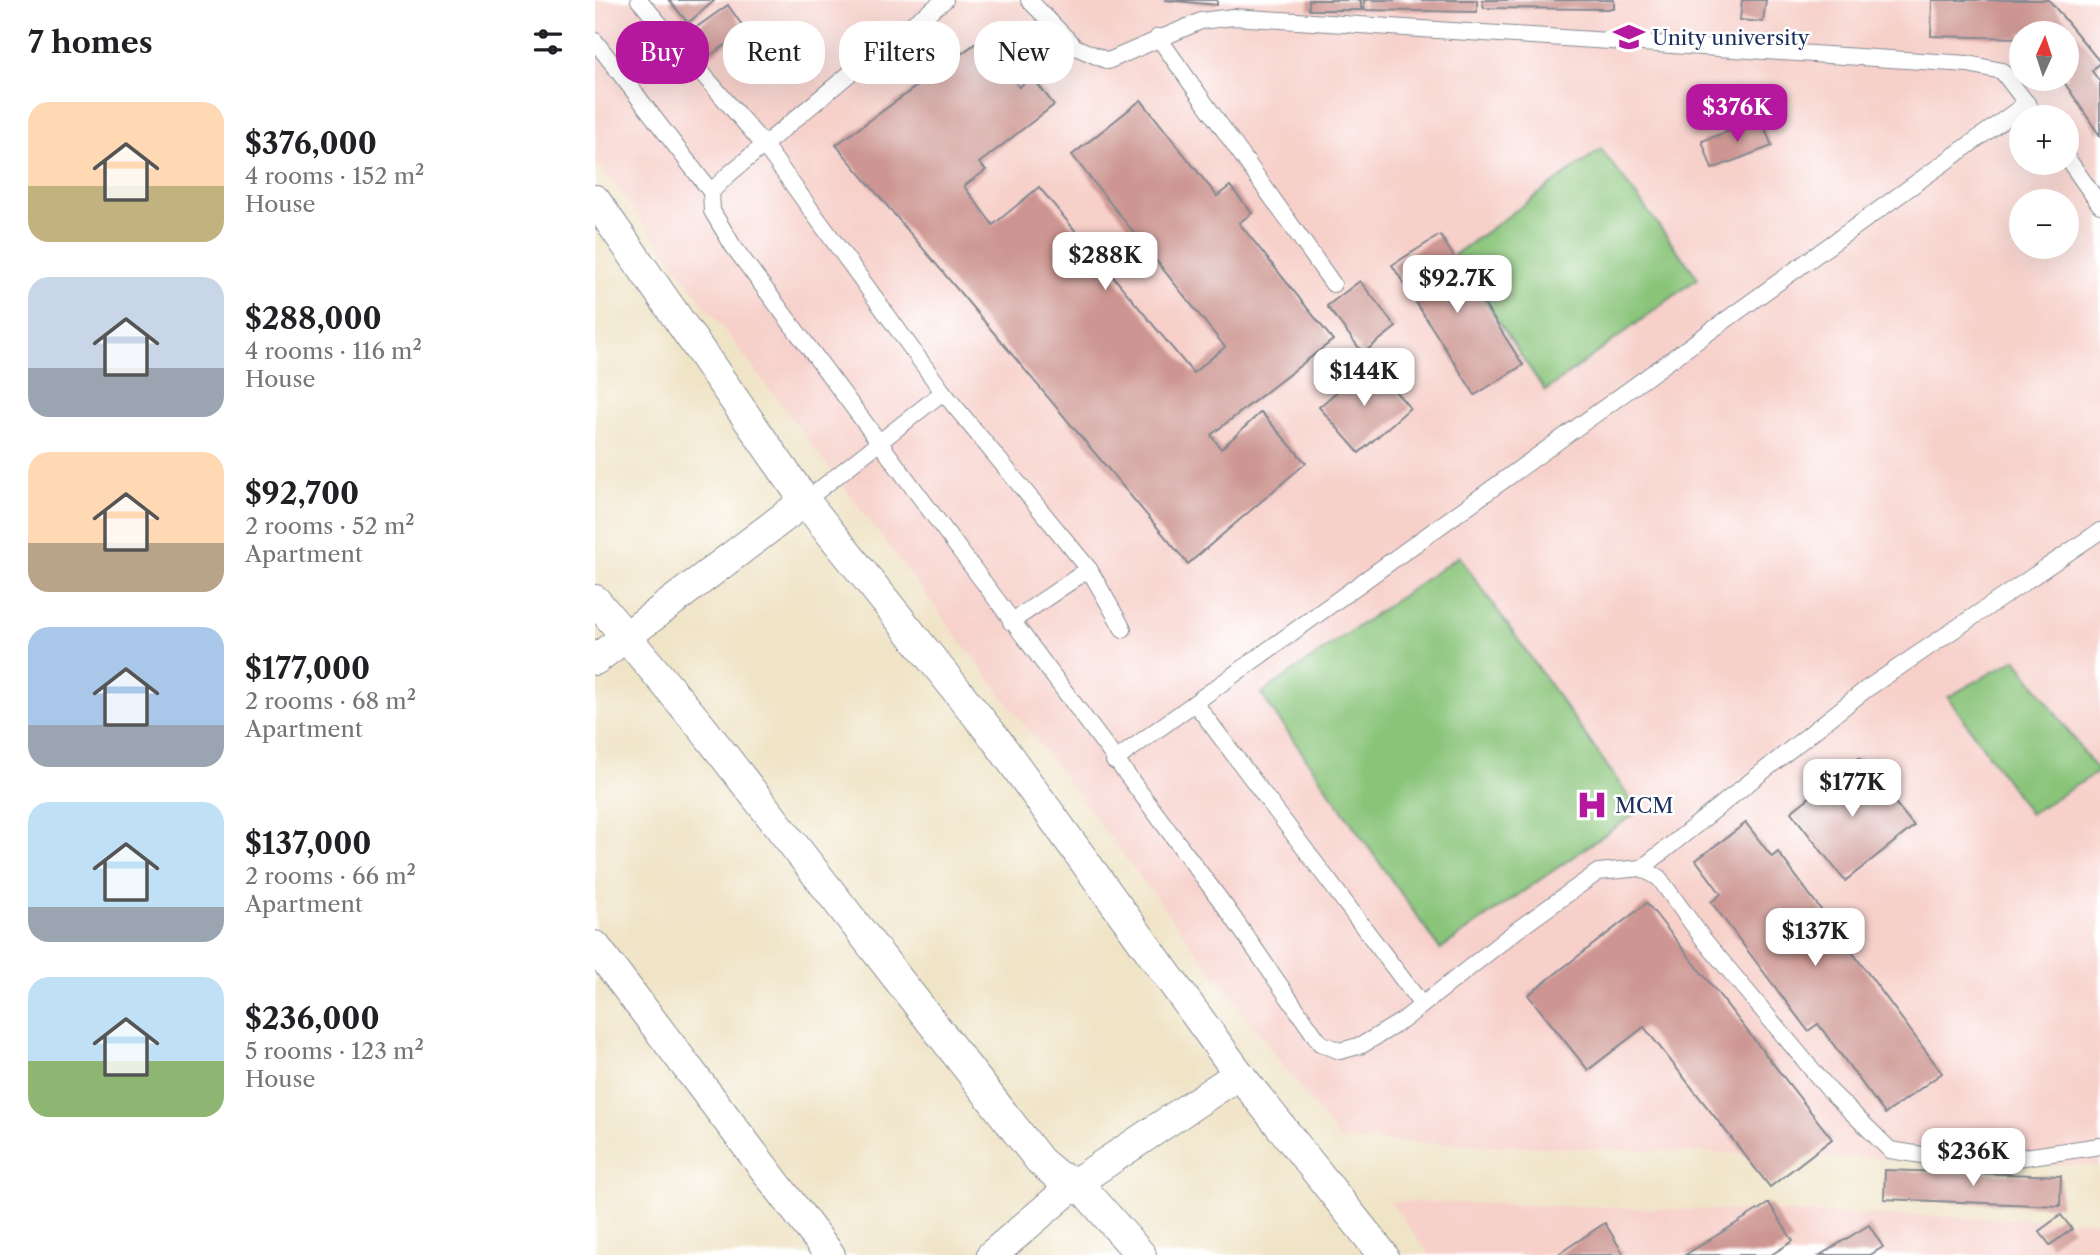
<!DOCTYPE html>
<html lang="en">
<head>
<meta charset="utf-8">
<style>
	:root { --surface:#fff; --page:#f2f2f2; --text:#202124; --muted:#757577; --accent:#b5179e }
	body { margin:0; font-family:"Libre Caslon Text",serif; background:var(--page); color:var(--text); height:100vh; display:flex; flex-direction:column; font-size:26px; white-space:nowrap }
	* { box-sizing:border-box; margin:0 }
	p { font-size:23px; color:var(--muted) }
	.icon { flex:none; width:38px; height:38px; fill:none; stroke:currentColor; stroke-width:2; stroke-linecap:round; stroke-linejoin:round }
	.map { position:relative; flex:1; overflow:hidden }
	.sheet { display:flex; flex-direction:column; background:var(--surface); width:595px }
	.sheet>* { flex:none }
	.banner { position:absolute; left:21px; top:21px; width:665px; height:63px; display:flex; gap:14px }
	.needle { width:46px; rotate:3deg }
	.buttons { position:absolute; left:1414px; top:21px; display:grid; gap:14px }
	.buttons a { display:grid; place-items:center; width:70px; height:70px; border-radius:50%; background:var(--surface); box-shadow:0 7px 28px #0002; font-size:35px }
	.price { position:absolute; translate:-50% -60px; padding:0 16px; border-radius:14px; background:#fff; color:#222; font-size:23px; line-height:46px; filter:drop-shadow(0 2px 4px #0008) }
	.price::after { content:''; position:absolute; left:50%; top:42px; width:21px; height:16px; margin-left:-10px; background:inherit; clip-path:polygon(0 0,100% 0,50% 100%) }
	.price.selected { background:var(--accent); color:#fff }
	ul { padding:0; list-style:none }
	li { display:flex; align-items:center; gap:21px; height:175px; padding:0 28px }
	li span { display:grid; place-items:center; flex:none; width:196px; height:140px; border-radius:21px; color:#555 }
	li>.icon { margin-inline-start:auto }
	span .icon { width:84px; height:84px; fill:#fffc; stroke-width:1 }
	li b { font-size:30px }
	h2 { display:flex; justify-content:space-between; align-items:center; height:84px; padding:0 28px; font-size:30px }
	.tag { padding:0 24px; border-radius:28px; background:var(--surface); box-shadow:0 7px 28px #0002; font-size:24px; line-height:63px }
	.tag.selected { background:var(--accent); color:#fff }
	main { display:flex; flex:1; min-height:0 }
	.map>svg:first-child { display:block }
	.built { fill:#f7d0ca; fill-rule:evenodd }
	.green { fill:#89c479; stroke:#527a6c; stroke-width:2 }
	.building { fill:#cd9692 }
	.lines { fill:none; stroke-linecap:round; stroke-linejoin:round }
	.service-casing { stroke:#868a92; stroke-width:18 }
	.minor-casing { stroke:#868a92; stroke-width:32 }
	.service { stroke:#fff; stroke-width:16 }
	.minor { stroke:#fff; stroke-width:30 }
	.labels { text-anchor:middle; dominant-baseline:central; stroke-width:5; stroke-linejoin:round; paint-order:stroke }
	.poi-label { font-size:21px; fill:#1b2f5e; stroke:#fff; text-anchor:start }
</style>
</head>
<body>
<main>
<section class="sheet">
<h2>7 homes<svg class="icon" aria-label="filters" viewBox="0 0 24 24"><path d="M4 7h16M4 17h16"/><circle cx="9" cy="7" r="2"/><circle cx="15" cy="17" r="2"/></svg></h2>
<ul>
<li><span style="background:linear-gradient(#ffd9b3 60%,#c2b280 0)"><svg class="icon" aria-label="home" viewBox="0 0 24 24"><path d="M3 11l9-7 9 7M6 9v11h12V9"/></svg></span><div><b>$376,000</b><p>4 rooms · 152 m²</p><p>House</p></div></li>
<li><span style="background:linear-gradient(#c9d6e8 65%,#9aa5b1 0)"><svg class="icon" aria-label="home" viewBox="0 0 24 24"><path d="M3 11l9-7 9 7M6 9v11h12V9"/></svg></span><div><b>$288,000</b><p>4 rooms · 116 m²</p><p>House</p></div></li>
<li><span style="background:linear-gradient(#ffd9b3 65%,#b9a48a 0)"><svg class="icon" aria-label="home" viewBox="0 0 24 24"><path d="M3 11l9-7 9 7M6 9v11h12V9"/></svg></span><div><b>$92,700</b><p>2 rooms · 52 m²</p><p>Apartment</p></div></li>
<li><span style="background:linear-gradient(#a9c7e8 70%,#9aa5b1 0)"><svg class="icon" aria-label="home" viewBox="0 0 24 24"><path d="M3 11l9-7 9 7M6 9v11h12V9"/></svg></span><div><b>$177,000</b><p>2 rooms · 68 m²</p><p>Apartment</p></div></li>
<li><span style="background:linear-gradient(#bfe0f5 75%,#9aa5b1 0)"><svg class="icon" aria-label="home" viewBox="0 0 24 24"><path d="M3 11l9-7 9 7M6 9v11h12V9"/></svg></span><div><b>$137,000</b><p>2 rooms · 66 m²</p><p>Apartment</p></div></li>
<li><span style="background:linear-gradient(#bfe0f5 60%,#8fb573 0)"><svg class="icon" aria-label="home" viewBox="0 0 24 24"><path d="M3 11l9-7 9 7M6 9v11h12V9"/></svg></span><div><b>$236,000</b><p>5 rooms · 123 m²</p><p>House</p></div></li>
</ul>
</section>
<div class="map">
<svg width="1505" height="1255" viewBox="0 0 1505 1255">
	<rect width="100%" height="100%" fill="#fff"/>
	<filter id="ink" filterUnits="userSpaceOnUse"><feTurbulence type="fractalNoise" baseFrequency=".0143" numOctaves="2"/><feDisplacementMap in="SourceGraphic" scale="14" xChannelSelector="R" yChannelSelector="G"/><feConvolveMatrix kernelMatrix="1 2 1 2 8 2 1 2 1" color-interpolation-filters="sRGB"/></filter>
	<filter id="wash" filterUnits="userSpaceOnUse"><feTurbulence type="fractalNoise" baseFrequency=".00686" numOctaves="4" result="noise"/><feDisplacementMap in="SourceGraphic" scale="28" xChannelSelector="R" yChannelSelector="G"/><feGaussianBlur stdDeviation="1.57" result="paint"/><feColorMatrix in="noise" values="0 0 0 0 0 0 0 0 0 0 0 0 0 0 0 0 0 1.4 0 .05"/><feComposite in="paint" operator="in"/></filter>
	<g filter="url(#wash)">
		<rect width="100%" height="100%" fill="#f0e4c7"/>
		<g class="built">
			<path d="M0 0H1505V1166L745 1140 0 160ZM1426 33H1472V79H1426ZM1426 117H1472V163H1426ZM1426 201H1472V247H1426Z"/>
			<polygon points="794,1201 1505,1221 1505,1255 835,1255"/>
		</g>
		<g class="green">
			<polygon points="1006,149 1103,278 950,391 859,255"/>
			<polygon points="864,556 1044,811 845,949 666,694"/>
			<polygon points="1421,659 1503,772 1435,814 1353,697"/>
		</g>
		<g id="blocks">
			<g class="building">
				<polygon points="74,0 120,0 93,23"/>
				<polygon points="569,0 622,0 622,5"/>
				<rect x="714" y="0" width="52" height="10"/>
				<polygon points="769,0 882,0 882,12 769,10"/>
				<polygon points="887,0 1019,0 1019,9 889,8"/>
				<polygon points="1147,0 1171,0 1168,22 1145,20"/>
				<polygon points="1337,0 1454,0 1505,62 1497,71 1505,82 1505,136 1467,79 1472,79 1472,33 1426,33 1426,38 1336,36"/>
				<polygon points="133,5 151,31 114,56 96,31"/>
				<polygon points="388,38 424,87 437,77 459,105 384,163 391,170 369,186 398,225 444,187 598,373 630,347 477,155 546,100 622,196 635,186 657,213 644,223 738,340 616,435 626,449 666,412 711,463 593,564 241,145"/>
				<polygon points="1166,119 1177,146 1117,169 1107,141"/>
				<polygon points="845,235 928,365 880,395 797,265"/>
				<polygon points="765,281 801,327 768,353 732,306"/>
				<polygon points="775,363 815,408 764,453 724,407"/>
				<polygon points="1264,758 1319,826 1250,881 1196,812"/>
				<polygon points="1151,823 1177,857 1183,852 1347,1073 1290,1114 1223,1024 1213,1031 1116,902 1126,894 1101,860"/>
				<polygon points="1052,903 1237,1139 1175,1187 1049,1027 993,1070 933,995"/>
				<polygon points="1290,1170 1466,1176 1465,1206 1289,1199"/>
				<polygon points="1174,1203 1198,1241 1176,1255 1090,1255"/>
				<polygon points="1466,1215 1477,1229 1455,1245 1444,1231"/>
				<polygon points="1010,1223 1029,1255 962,1255"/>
				<polygon points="1274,1225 1288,1247 1275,1255 1225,1255"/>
			</g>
		</g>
	</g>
	<g filter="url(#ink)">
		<use href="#blocks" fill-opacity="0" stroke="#868a92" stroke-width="2"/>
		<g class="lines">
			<defs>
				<g id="service">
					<polyline points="44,0 169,145 348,392 494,569 528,629"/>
					<polyline points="350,0 289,45 133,175 116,192 117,211 138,246 632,909 725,1043 745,1051 767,1045 807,1021 922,930 1003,872 1047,868 1064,878 1109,940 1235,1091 1295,1150 1346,1158 1423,1158 1505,1146"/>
					<polyline points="434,0 480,47 513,61 606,21 638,17 1373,64 1407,71 1442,117"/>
					<polyline points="563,37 738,284"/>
					<polyline points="0,41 116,192"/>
					<polyline points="1472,158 1505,205"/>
					<polyline points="210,501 348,392"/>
					<polyline points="416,622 494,569"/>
					<polyline points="600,703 827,1005"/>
					<polyline points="519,761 1432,103"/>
					<polyline points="1047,868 1270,690 1505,531"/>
				</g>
				<g id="minor">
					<polyline points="0,200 210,501 400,738 644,1074 788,1255"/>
					<polyline points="0,600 105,725 445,1161 464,1177 482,1182 546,1255"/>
					<polyline points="0,660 210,501"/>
					<polyline points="0,946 235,1255"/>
					<polyline points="397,1255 482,1182 644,1074"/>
				</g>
			</defs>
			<use href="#service" class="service-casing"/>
			<use href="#minor" class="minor-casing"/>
			<use href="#service" class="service"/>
			<use href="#minor" class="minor"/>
		</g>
	</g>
	<defs>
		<symbol id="school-bare" viewBox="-9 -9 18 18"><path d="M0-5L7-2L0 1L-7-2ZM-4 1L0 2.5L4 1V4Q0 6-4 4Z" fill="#b5179e" stroke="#fff" stroke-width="2.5" paint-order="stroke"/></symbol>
		<symbol id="hospital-bare" viewBox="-9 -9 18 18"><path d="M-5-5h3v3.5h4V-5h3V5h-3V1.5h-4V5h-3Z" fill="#b5179e" stroke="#fff" stroke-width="2.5" paint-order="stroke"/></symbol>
	</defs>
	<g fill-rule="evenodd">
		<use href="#school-bare" x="1012" y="15" width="44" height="44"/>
		<use href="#hospital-bare" x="975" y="783" width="44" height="44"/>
	</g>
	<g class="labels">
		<g class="poi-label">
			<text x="1057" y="37">Unity university</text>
			<text x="1020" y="805">MCM</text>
		</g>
	</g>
</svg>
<div class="buttons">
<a><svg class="needle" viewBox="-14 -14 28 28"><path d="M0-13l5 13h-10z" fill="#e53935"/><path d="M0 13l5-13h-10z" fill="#757577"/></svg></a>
<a>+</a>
<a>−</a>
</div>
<b class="price selected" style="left:1142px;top:144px">$376K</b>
<b class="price" style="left:510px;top:292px">$288K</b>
<b class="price" style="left:862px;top:315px">$92.7K</b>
<b class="price" style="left:769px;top:408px">$144K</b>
<b class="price" style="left:1257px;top:819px">$177K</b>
<b class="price" style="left:1220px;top:968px">$137K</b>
<b class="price" style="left:1378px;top:1188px">$236K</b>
<div class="banner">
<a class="tag selected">Buy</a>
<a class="tag">Rent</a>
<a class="tag">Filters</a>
<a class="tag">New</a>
</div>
</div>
</main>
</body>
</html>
